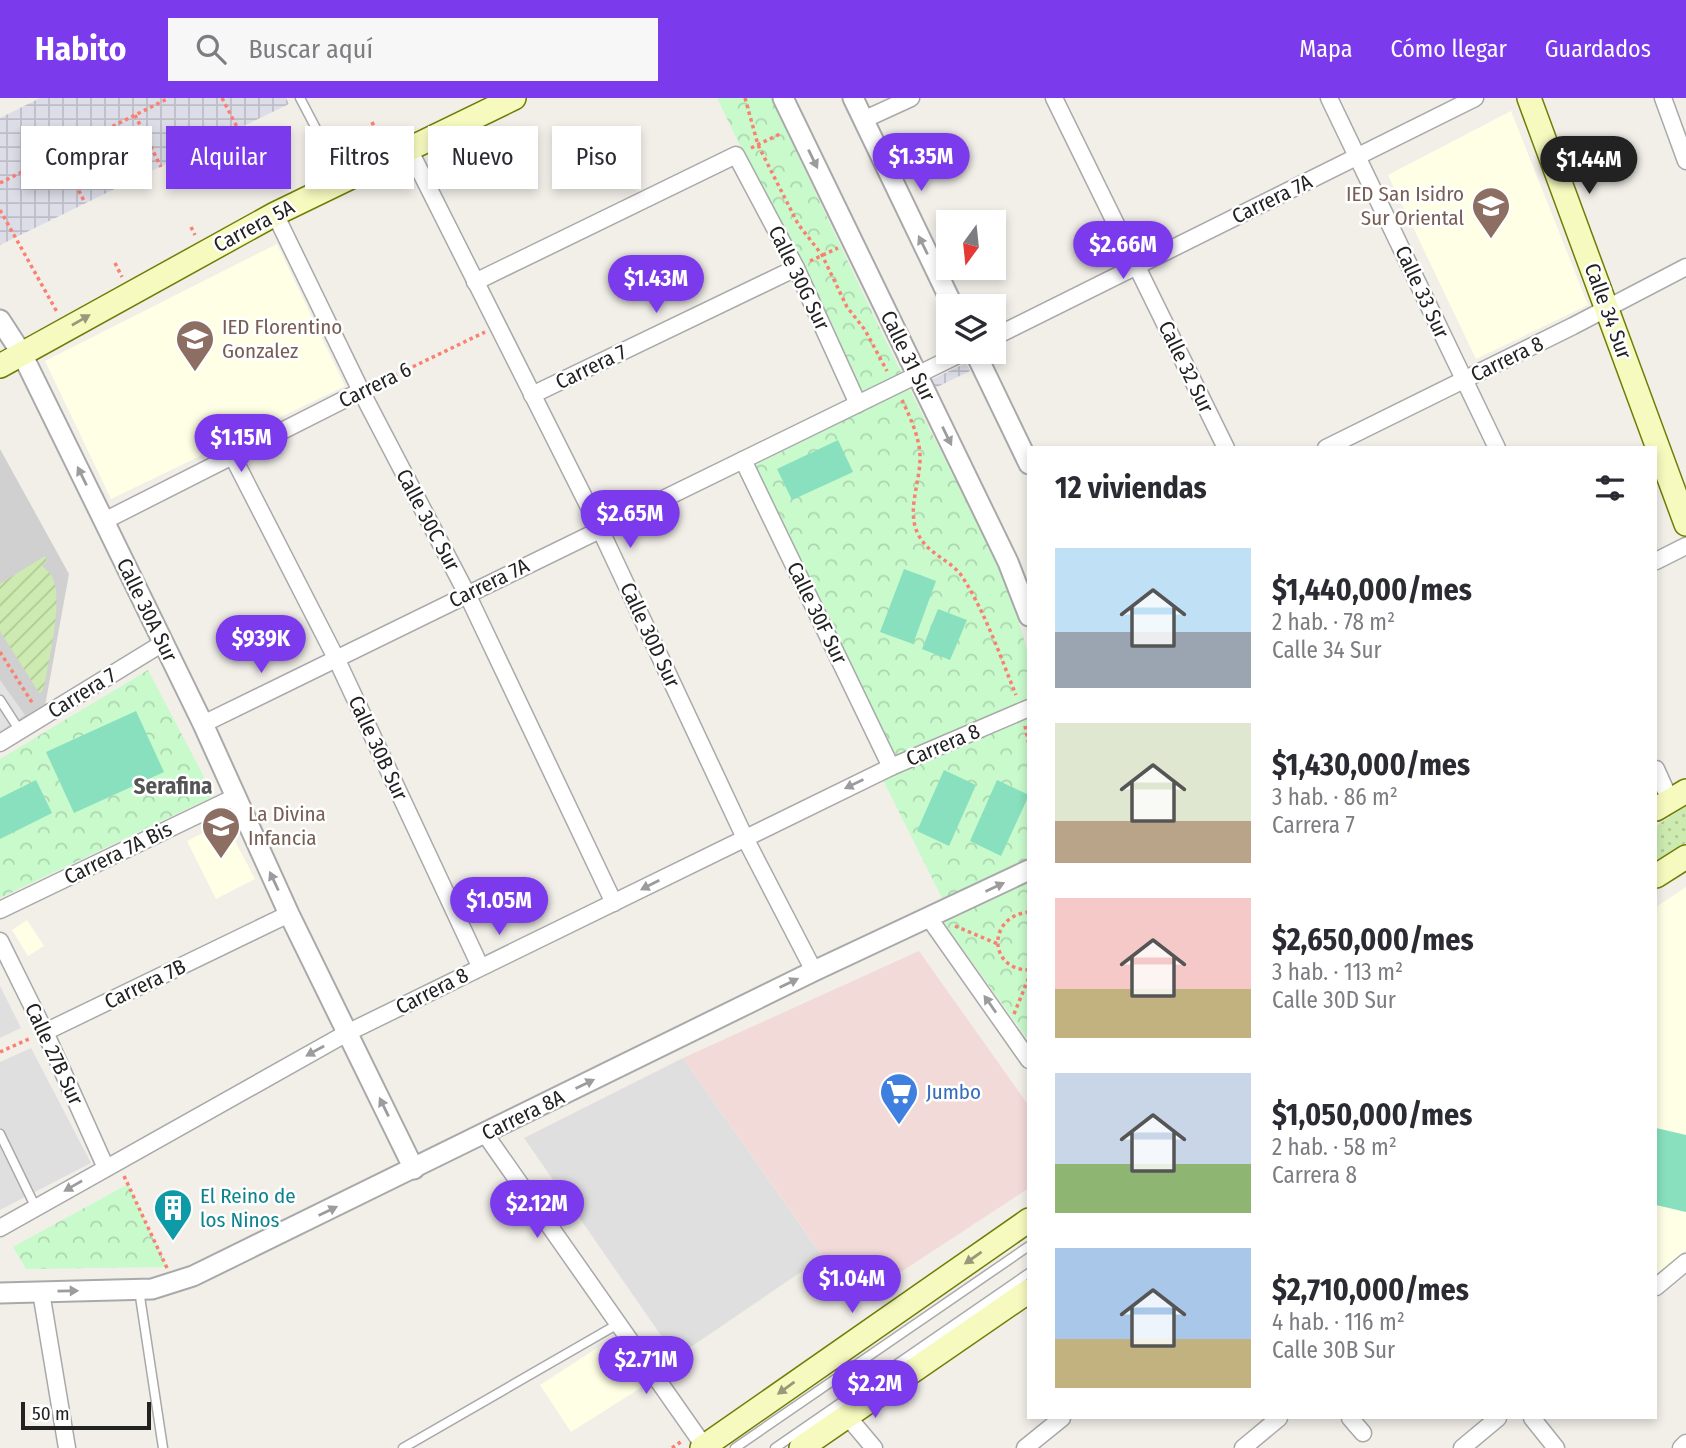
<!DOCTYPE html>
<html lang="es">
<head>
<meta charset="utf-8">
<style>
	:root { --surface:#fff; --page:#f7f7f7; --text:#2b2b33; --muted:#7c7c81; --accent:#7c3aed }
	body { margin:0; font-family:"Fira Sans Condensed",sans-serif; background:var(--page); color:var(--text); height:100vh; display:flex; flex-direction:column; font-size:26px; white-space:nowrap }
	* { box-sizing:border-box; margin:0 }
	p { font-size:23px; color:var(--muted) }
	.icon { flex:none; width:38px; height:38px; fill:none; stroke:currentColor; stroke-width:2; stroke-linecap:round; stroke-linejoin:round }
	.map { position:relative; flex:1; overflow:hidden }
	.sheet { position:absolute; left:1027px; top:348px; width:630px; height:973px; display:flex; flex-direction:column; background:var(--surface); border-radius:0px; box-shadow:0 4px 10px #0003 }
	.sheet>* { flex:none }
	.hud { position:absolute; left:21px; top:28px; width:665px; height:63px; display:flex; gap:14px }
	.needle { width:46px; rotate:195deg }
	.controls { position:absolute; left:936px; top:112px; display:grid; gap:14px }
	.controls a { display:grid; place-items:center; width:70px; height:70px; border-radius:0px; background:var(--surface); box-shadow:0 4px 10px #0003; font-size:35px }
	.scale { position:absolute; left:21px; bottom:18px; width:130px; box-sizing:border-box; padding-left:7px; border:4px solid #222; border-top:0; font-size:19px; line-height:24px; white-space:nowrap; color:#222; -webkit-text-stroke:5px #fff; paint-order:stroke }
	.price { position:absolute; translate:-50% -60px; padding:0 16px; border-radius:24px; background:var(--accent); color:#fff; font-size:23px; line-height:46px; filter:drop-shadow(0 2px 4px #0008) }
	.price::after { content:''; position:absolute; left:50%; top:42px; width:21px; height:16px; margin-left:-10px; background:inherit; clip-path:polygon(0 0,100% 0,50% 100%) }
	.price.active { background:#222; color:#fff }
	ul { padding:0; list-style:none }
	li { display:flex; align-items:center; gap:21px; height:175px; padding:0 28px }
	li span { display:grid; place-items:center; flex:none; width:196px; height:140px; border-radius:0px; color:#555 }
	li>.icon { margin-inline-start:auto }
	span .icon { width:84px; height:84px; fill:#fffc; stroke-width:1 }
	li b { font-size:30px }
	h2 { display:flex; justify-content:space-between; align-items:center; height:84px; padding:0 28px; font-size:30px }
	.tag { padding:0 24px; border-radius:0px; background:var(--surface); box-shadow:0 4px 10px #0003; font-size:24px; line-height:63px }
	.tag.active { background:var(--accent); color:#fff }
	header { display:flex; align-items:center; gap:42px; box-sizing:border-box; height:98px; padding:0 35px; background:var(--accent); color:#fff }
	header strong { font-size:33px }
	nav { display:flex; gap:38px; margin-inline-start:auto; font-size:24px }
	.search { width:490px; height:63px; background:var(--page); display:flex; align-items:center; gap:18px; box-sizing:border-box; padding:0 24px; border-radius:0px; color:var(--muted); font-size:26px }
	.map>svg:first-child { display:block }
	.residential { fill:#e0dfdf }
	.commercial { fill:#f2dad9 }
	.education { fill:#ffffe5 }
	.religious { fill:#d0d0d0 }
	.grass { fill:url(#grass-dots) }
	.park { fill:url(#park-crowns) }
	.garden { fill:url(#garden-furrows) }
	.pitch { fill:#88e0be }
	.parking { fill:#e2e2e2 }
	.plaza { fill:url(#plaza-grid) }
	.lines { fill:none; stroke-linecap:round; stroke-linejoin:round }
	.service-casing { stroke:#a9a9a9; stroke-width:11 }
	.minor-casing { stroke:#a9a9a9; stroke-width:19 }
	.tertiary-casing { stroke:#a9a9a9; stroke-width:23 }
	.secondary-casing { stroke:#707d05; stroke-width:26 }
	.path { stroke:#fa8072; stroke-width:3.5; stroke-dasharray:3.5 3.5; stroke-linecap:butt }
	.service { stroke:#fff; stroke-width:8 }
	.minor { stroke:#fff; stroke-width:16 }
	.tertiary { stroke:#fff; stroke-width:19 }
	.secondary { stroke:#f7fabf; stroke-width:23 }
	.oneway { fill:#9c9c9c }
	.oneway2 { fill:#979978 }
	.labels { text-anchor:middle; dominant-baseline:central; stroke-width:5; stroke-linejoin:round; paint-order:stroke }
	.education-label { font-size:21px; fill:#785e54; stroke:#fff; text-anchor:start }
	.street-label { font-size:21px; fill:#222; stroke:#fff }
	.shop-label { font-size:21px; fill:#366cbe; stroke:#fff; text-anchor:start }
	.culture-label { font-size:21px; fill:#0d838f; stroke:#fff; text-anchor:start }
	.neighbourhood-label { font-size:23px; font-weight:bold; fill:#555; stroke:#fff }
</style>
</head>
<body>
<header>
<strong>Habito</strong>
<div class="search"><svg class="icon" aria-label="search" viewBox="0 0 24 24"><circle cx="10" cy="10" r="6"/><path d="M15 15l6 6"/></svg>Buscar aquí</div>
<nav><a>Mapa</a><a>Cómo llegar</a><a>Guardados</a></nav>
</header>
<div class="map">
<svg width="1686" height="1350" viewBox="0 0 1686 1350">
	<defs>
		<pattern id="grass-dots" width="8" height="8" patternUnits="userSpaceOnUse" patternTransform="scale(1.75)"><rect width="8" height="8" fill="#cdebb0"/><path d="M2 2h.1M6 6h.1" fill="none" stroke="#b0c997" stroke-width="1.8" stroke-linecap="round"/></pattern>
		<pattern id="park-crowns" width="20" height="18" patternUnits="userSpaceOnUse" patternTransform="scale(1.75)"><rect width="20" height="18" fill="#c8facc"/><path d="M2 6a3 3 0 1 1 6 0M12 15a3 3 0 1 1 6 0" fill="none" stroke="#acd6af"/></pattern>
		<pattern id="garden-furrows" width="10" height="10" patternUnits="userSpaceOnUse" patternTransform="scale(1.75)"><rect width="10" height="10" fill="#cdebb0"/><path d="M-1 1l2-2M0 10L10 0M9 11l2-2" fill="none" stroke="#b0c997"/></pattern>
		<pattern id="plaza-grid" width="8" height="8" patternUnits="userSpaceOnUse" patternTransform="scale(1.75)"><rect width="8" height="8" fill="#dddde8"/><path d="M0 4h8M4 0v8" fill="none" stroke="#bdbdc7"/></pattern>
	</defs>
	<rect width="100%" height="100%" fill="#f2efe9"/>
	<g class="residential">
		<polygon points="0,888 21,930 0,940"/>
		<polygon points="31,950 91,1065 0,1112 0,964"/>
		<polygon points="683,960 823,1159 676,1259 524,1040"/>
	</g>
	<polygon class="commercial" points="919,853 1029,1008 1029,1090 855,1204 683,960"/>
	<g class="education">
		<polygon points="1511,13 1588,207 1476,261 1388,77"/>
		<polygon points="277,146 345,288 111,401 45,263"/>
		<polygon points="225,724 255,781 216,801 187,743"/>
		<polygon points="1686,789 1686,1152 1656,1178 1656,809"/>
		<polygon points="27,822 44,848 28,858 12,832"/>
		<polygon points="611,1241 642,1289 571,1334 540,1287"/>
	</g>
	<polygon class="religious" points="0,351 69,476 45,608 0,633"/>
	<polygon class="grass" points="1686,708 1686,745 1656,764 1656,728"/>
	<g class="park">
		<path d="M717 0H771C820 103 867 207 918 308 958 390 1009 472 1029 561V943L944 825 952 820 883 682 899 673 751 369 867 311Z"/>
		<polygon points="148,572 214,698 0,800 0,661"/>
		<polygon points="128,1086 167,1169 26,1171 13,1149"/>
	</g>
	<path class="garden" d="M45 458 47 464 41 467C48 473 52 476 54 484 62 509 48 563 44 589L40 596 0 533V486Z"/>
	<g class="pitch">
		<polygon points="838,342 853,374 792,402 777,371"/>
		<polygon points="904,471 936,483 913,546 880,534"/>
		<polygon points="938,511 967,522 950,562 922,551"/>
		<polygon points="136,613 164,674 74,715 46,654"/>
		<polygon points="944,672 976,687 949,748 917,733"/>
		<polygon points="36,682 52,715 0,741 0,700"/>
		<polygon points="997,682 1029,697 1001,758 970,743"/>
		<polygon points="1656,1030 1686,1037 1686,1114 1656,1107"/>
	</g>
	<polygon class="parking" points="0,582 25,617 0,633"/>
	<g class="plaza">
		<polygon points="40,0 286,0 289,6 0,147 0,20"/>
		<polygon points="966,265 970,273 933,291 929,283"/>
	</g>
	<g class="lines">
		<defs>
			<g id="service">
				<polyline points="300,0 342,80"/>
				<polyline points="0,602 20,633"/>
				<polyline points="0,1036 36,1110"/>
				<polyline points="139,1192 163,1350"/>
				<polyline points="403,1350 618,1226"/>
				<polyline points="735,1350 1029,1148"/>
				<polyline points="775,1350 1029,1175"/>
			</g>
			<g id="minor">
				<polyline points="1054,0 1226,350"/>
				<polyline points="1329,0 1497,350"/>
				<polyline points="1663,0 1686,63"/>
				<polyline points="863,22 911,0"/>
				<polyline points="409,51 600,431 745,740 814,873"/>
				<polyline points="275,116 361,293 467,496 614,805"/>
				<polyline points="475,184 736,57 796,170 858,306"/>
				<polyline points="994,239 1475,0"/>
				<polyline points="532,297 796,170"/>
				<polyline points="1326,350 1573,228 1686,169"/>
				<polyline points="233,359 336,560 480,868"/>
				<polyline points="743,362 891,669"/>
				<polyline points="104,423 361,293"/>
				<polyline points="1656,463 1686,448"/>
				<polyline points="203,626 964,254"/>
				<polyline points="0,645 163,545"/>
				<polyline points="1656,671 1670,702"/>
				<polyline points="0,812 235,699"/>
				<polyline points="929,820 1029,962"/>
				<polyline points="0,843 45,934 106,1070"/>
				<polyline points="45,934 289,816"/>
				<polyline points="485,1036 704,1348"/>
				<polyline points="0,1130 347,935 891,669 1029,610"/>
				<polyline points="1656,1189 1686,1164"/>
				<polyline points="41,1194 67,1350"/>
				<polyline points="847,1318 874,1350"/>
				<polyline points="1350,1320 1363,1335"/>
				<polyline points="1532,1320 1556,1350"/>
				<polyline points="1025,1350 1062,1320"/>
				<polyline points="1243,1350 1279,1320"/>
				<polyline points="1462,1350 1498,1320"/>
				<polyline points="1681,1350 1686,1345"/>
			</g>
			<g id="tertiary">
				<polyline points="783,0 1008,464 1029,518"/>
				<polyline points="853,0 953,208"/>
				<polyline points="0,222 22,256 104,423 203,626 289,816 414,1071"/>
				<polyline points="975,254 1029,366"/>
				<polyline points="0,1195 152,1191 193,1178 814,873 1029,772"/>
			</g>
			<g id="secondary">
				<polyline points="1529,0 1686,426"/>
				<polyline points="0,268 275,116 514,0"/>
				<polyline points="1656,711 1686,693"/>
				<polyline points="1656,778 1686,759"/>
				<polyline points="702,1350 1029,1122"/>
				<polyline points="801,1350 1029,1193"/>
			</g>
		</defs>
		<use href="#service" class="service-casing"/>
		<use href="#minor" class="minor-casing"/>
		<use href="#tertiary" class="tertiary-casing"/>
		<use href="#secondary" class="secondary-casing"/>
		<g class="path">
			<polyline points="222,0 238,31"/>
			<polyline points="745,0 758,47 798,126 822,157 847,209 865,232 887,273"/>
			<polyline points="135,17 161,69"/>
			<polyline points="372,24 381,44"/>
			<polyline points="751,50 782,35"/>
			<polyline points="60,55 85,105"/>
			<polyline points="0,85 169,0"/>
			<polyline points="0,112 57,214"/>
			<polyline points="191,129 195,137"/>
			<polyline points="810,163 838,150"/>
			<polyline points="115,165 122,179"/>
			<polyline points="375,287 485,234"/>
			<path d="M902 302C910 319 919 338 920 357 921 383 906 412 918 436 928 457 952 462 963 480 986 516 1000 558 1016 597"/>
			<polyline points="0,554 33,606"/>
			<polyline points="1025,628 1029,647"/>
			<path d="M1029 814C987 818 988 872 1029 872"/>
			<polyline points="955,828 998,846"/>
			<polyline points="1014,916 1029,879"/>
			<polyline points="0,954 31,940"/>
			<polyline points="124,1078 167,1170"/>
			<polyline points="672,1350 682,1343"/>
		</g>
		<use href="#service" class="service"/>
		<use href="#minor" class="minor"/>
		<use href="#tertiary" class="tertiary"/>
		<use href="#secondary" class="secondary"/>
	</g>
	<defs><path id="oneway-solid" d="M-6-.8H1V-3.2L6.5 0L1 3.2V.8H-6Z" transform="scale(1.75)"/></defs>
	<g class="oneway">
		<use href="#oneway-solid" transform="translate(813 61) rotate(64)"/>
		<use href="#oneway-solid" transform="translate(923 147) rotate(-116)"/>
		<use href="#oneway-solid" transform="translate(947 338) rotate(64)"/>
		<use href="#oneway-solid" transform="translate(82 378) rotate(-116)"/>
		<use href="#oneway-solid" transform="translate(854 686) rotate(154)"/>
		<use href="#oneway-solid" transform="translate(274 783) rotate(-115)"/>
		<use href="#oneway-solid" transform="translate(650 787) rotate(153)"/>
		<use href="#oneway-solid" transform="translate(995 789) rotate(-25)"/>
		<use href="#oneway-solid" transform="translate(789 885) rotate(-26)"/>
		<use href="#oneway-solid" transform="translate(990 906) rotate(-125)"/>
		<use href="#oneway-solid" transform="translate(315 953) rotate(151)"/>
		<use href="#oneway-solid" transform="translate(585 986) rotate(-26)"/>
		<use href="#oneway-solid" transform="translate(384 1009) rotate(-116)"/>
		<use href="#oneway-solid" transform="translate(73 1088) rotate(150)"/>
		<use href="#oneway-solid" transform="translate(328 1113) rotate(-26)"/>
		<use href="#oneway-solid" transform="translate(68 1193) rotate(-1)"/>
	</g>
	<g class="oneway2">
		<use href="#oneway-solid" transform="translate(81 222) rotate(-30)"/>
		<use href="#oneway-solid" transform="translate(973 1160) rotate(145)"/>
		<use href="#oneway-solid" transform="translate(786 1290) rotate(144)"/>
	</g>
	<defs>
		<symbol id="school-pin" viewBox="-11 -11 22 30"><path d="M0 17L-7.5 6A9.5 9.5 0 1 1 7.5 6Z" fill="#8d6e63" stroke="#fff"/><path d="M0-5L7-2L0 1L-7-2ZM-4 1L0 2.5L4 1V4Q0 6-4 4Z" fill="#fff"/></symbol>
		<symbol id="supermarket-pin" viewBox="-11 -11 22 30"><path d="M0 17L-7.5 6A9.5 9.5 0 1 1 7.5 6Z" fill="#3f7fe0" stroke="#fff"/><path d="M-6-5.5h2.5l.6 2H6L4.5 2H-2.5L-4.4-4H-6ZM-1.5 3.2a1.3 1.3 0 1 0 .1 0ZM3 3.2a1.3 1.3 0 1 0 .1 0Z" fill="#fff"/></symbol>
		<symbol id="building-pin" viewBox="-11 -11 22 30"><path d="M0 17L-7.5 6A9.5 9.5 0 1 1 7.5 6Z" fill="#0f9aa8" stroke="#fff"/><path d="M-4-6H4V6H1V3H-1V6H-4ZM-2.5-4.3h1.7v1.8h-1.7ZM.8-4.3h1.7v1.8H.8ZM-2.5-1h1.7V.8h-1.7ZM.8-1h1.7V.8H.8Z" fill="#fff"/></symbol>
	</defs>
	<g fill-rule="evenodd">
		<use href="#school-pin" x="1469" y="86" width="44" height="60"/>
		<use href="#school-pin" x="173" y="219" width="44" height="60"/>
		<use href="#school-pin" x="199" y="706" width="44" height="60"/>
		<use href="#supermarket-pin" x="877" y="972" width="44" height="60"/>
		<use href="#building-pin" x="151" y="1088" width="44" height="60"/>
	</g>
	<g class="labels">
		<g class="education-label">
			<text x="1464" y="96" text-anchor="end">IED San Isidro<tspan x="1464" dy="24">Sur Oriental</tspan></text>
			<text x="222" y="229">IED Florentino<tspan x="222" dy="24">Gonzalez</tspan></text>
			<text x="248" y="716">La Divina<tspan x="248" dy="24">Infancia</tspan></text>
		</g>
		<g class="street-label">
			<text transform="translate(1272 101) rotate(-26)">Carrera 7A</text>
			<text transform="translate(254 128) rotate(-28)">Carrera 5A</text>
			<text transform="translate(799 180) rotate(64)">Calle 30G Sur</text>
			<text transform="translate(1422 194) rotate(65)">Calle 33 Sur</text>
			<text transform="translate(1608 213) rotate(70)">Calle 34 Sur</text>
			<text transform="translate(908 258) rotate(64)">Calle 31 Sur</text>
			<text transform="translate(1507 261) rotate(-26)">Carrera 8</text>
			<text transform="translate(591 269) rotate(-26)">Carrera 7</text>
			<text transform="translate(1186 269) rotate(64)">Calle 32 Sur</text>
			<text transform="translate(375 287) rotate(-26)">Carrera 6</text>
			<text transform="translate(428 422) rotate(62)">Calle 30C Sur</text>
			<text transform="translate(489 485) rotate(-26)">Carrera 7A</text>
			<text transform="translate(147 512) rotate(64)">Calle 30A Sur</text>
			<text transform="translate(817 515) rotate(64)">Calle 30F Sur</text>
			<text transform="translate(650 537) rotate(65)">Calle 30D Sur</text>
			<text transform="translate(82 595) rotate(-32)">Carrera 7</text>
			<text transform="translate(943 647) rotate(-23)">Carrera 8</text>
			<text transform="translate(378 650) rotate(65)">Calle 30B Sur</text>
			<text transform="translate(118 755) rotate(-26)">Carrera 7A Bis</text>
			<text transform="translate(145 886) rotate(-26)">Carrera 7B</text>
			<text transform="translate(432 893) rotate(-27)">Carrera 8</text>
			<text transform="translate(54 956) rotate(65)">Calle 27B Sur</text>
			<text transform="translate(523 1017) rotate(-26)">Carrera 8A</text>
		</g>
		<g class="shop-label">
			<text x="926" y="994">Jumbo</text>
		</g>
		<g class="culture-label">
			<text x="200" y="1098">El Reino de<tspan x="200" dy="24">los Ninos</tspan></text>
		</g>
		<g class="neighbourhood-label">
			<text x="173" y="688">Serafina</text>
		</g>
	</g>
</svg>
<div class="controls">
<a><svg class="needle" viewBox="-14 -14 28 28"><path d="M0-13l5 13h-10z" fill="#e53935"/><path d="M0 13l5-13h-10z" fill="#7c7c81"/></svg></a>
<a><svg class="icon" aria-label="layers" viewBox="0 0 24 24"><path d="M12 4l9 5-9 5-9-5zM3 14l9 5 9-5"/></svg></a>
</div>
<div class="scale">50 m</div>
<b class="price" style="left:921px;top:95px">$1.35M</b>
<b class="price active" style="left:1589px;top:98px">$1.44M</b>
<b class="price" style="left:1123px;top:183px">$2.66M</b>
<b class="price" style="left:656px;top:217px">$1.43M</b>
<b class="price" style="left:241px;top:376px">$1.15M</b>
<b class="price" style="left:630px;top:452px">$2.65M</b>
<b class="price" style="left:261px;top:577px">$939K</b>
<b class="price" style="left:499px;top:839px">$1.05M</b>
<b class="price" style="left:537px;top:1142px">$2.12M</b>
<b class="price" style="left:852px;top:1217px">$1.04M</b>
<b class="price" style="left:646px;top:1298px">$2.71M</b>
<b class="price" style="left:875px;top:1322px">$2.2M</b>
<div class="hud">
<a class="tag">Comprar</a>
<a class="tag active">Alquilar</a>
<a class="tag">Filtros</a>
<a class="tag">Nuevo</a>
<a class="tag">Piso</a>
</div>
<section class="sheet">
<h2>12 viviendas<svg class="icon" aria-label="filters" viewBox="0 0 24 24"><path d="M4 7h16M4 17h16"/><circle cx="9" cy="7" r="2"/><circle cx="15" cy="17" r="2"/></svg></h2>
<ul>
<li><span style="background:linear-gradient(#bfe0f5 60%,#9aa5b1 0)"><svg class="icon" aria-label="home" viewBox="0 0 24 24"><path d="M3 11l9-7 9 7M6 9v11h12V9"/></svg></span><div><b>$1,440,000/mes</b><p>2 hab. · 78 m²</p><p>Calle 34 Sur</p></div></li>
<li><span style="background:linear-gradient(#dfe7d0 70%,#b9a48a 0)"><svg class="icon" aria-label="home" viewBox="0 0 24 24"><path d="M3 11l9-7 9 7M6 9v11h12V9"/></svg></span><div><b>$1,430,000/mes</b><p>3 hab. · 86 m²</p><p>Carrera 7</p></div></li>
<li><span style="background:linear-gradient(#f6c9c9 65%,#c2b280 0)"><svg class="icon" aria-label="home" viewBox="0 0 24 24"><path d="M3 11l9-7 9 7M6 9v11h12V9"/></svg></span><div><b>$2,650,000/mes</b><p>3 hab. · 113 m²</p><p>Calle 30D Sur</p></div></li>
<li><span style="background:linear-gradient(#c9d6e8 65%,#8fb573 0)"><svg class="icon" aria-label="home" viewBox="0 0 24 24"><path d="M3 11l9-7 9 7M6 9v11h12V9"/></svg></span><div><b>$1,050,000/mes</b><p>2 hab. · 58 m²</p><p>Carrera 8</p></div></li>
<li><span style="background:linear-gradient(#a9c7e8 65%,#c2b280 0)"><svg class="icon" aria-label="home" viewBox="0 0 24 24"><path d="M3 11l9-7 9 7M6 9v11h12V9"/></svg></span><div><b>$2,710,000/mes</b><p>4 hab. · 116 m²</p><p>Calle 30B Sur</p></div></li>
</ul>
</section>
</div>
</body>
</html>
